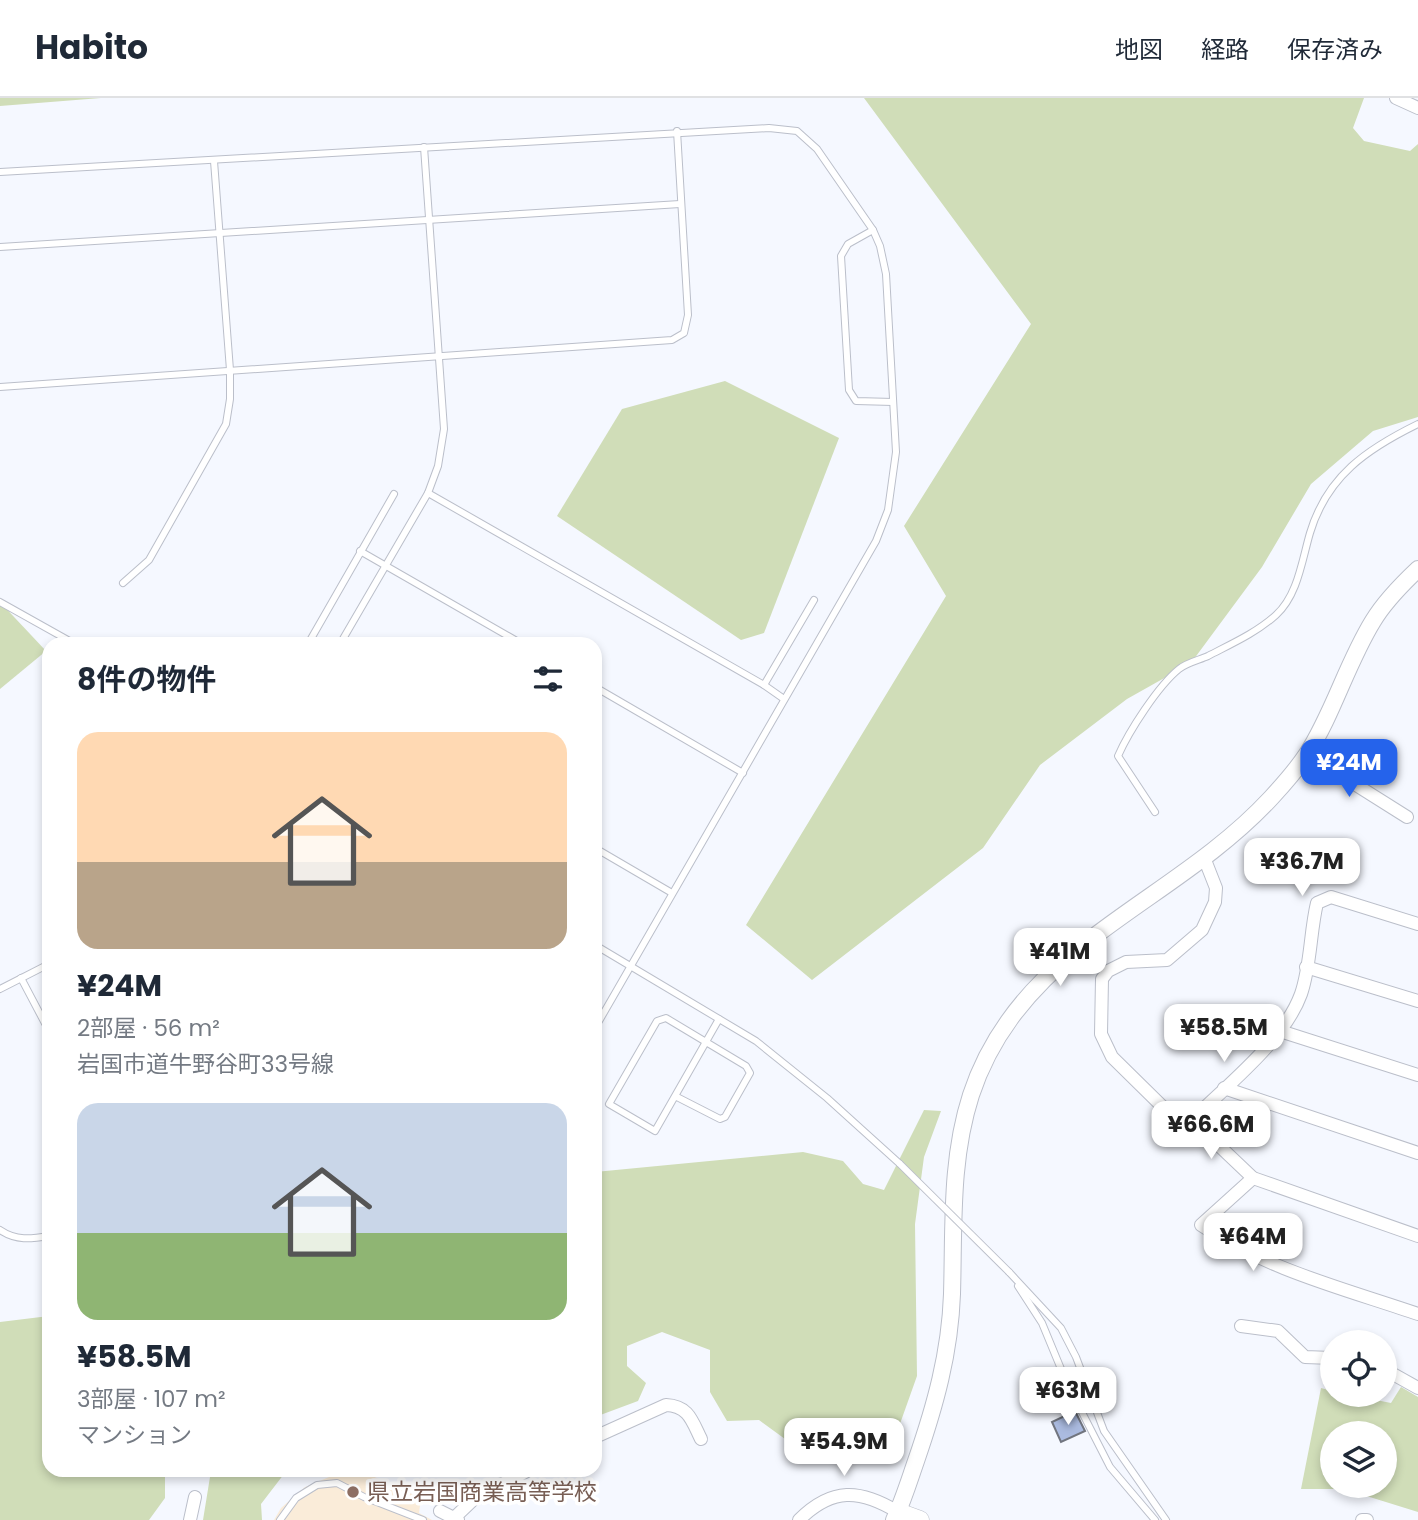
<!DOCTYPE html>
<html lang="ja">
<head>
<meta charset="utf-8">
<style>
	:root { --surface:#fff; --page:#f6f6f7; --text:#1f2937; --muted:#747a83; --line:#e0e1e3; --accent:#2563eb }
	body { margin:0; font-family:Poppins,"Noto Sans JP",sans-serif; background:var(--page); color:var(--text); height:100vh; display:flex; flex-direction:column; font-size:26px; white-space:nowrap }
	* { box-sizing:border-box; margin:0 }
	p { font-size:23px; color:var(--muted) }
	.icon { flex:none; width:38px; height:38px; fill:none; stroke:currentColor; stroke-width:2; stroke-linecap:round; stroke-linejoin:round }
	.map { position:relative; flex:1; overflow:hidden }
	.drawer { position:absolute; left:42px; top:539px; width:560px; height:840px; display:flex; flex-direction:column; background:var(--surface); border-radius:21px; box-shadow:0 4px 10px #0003 }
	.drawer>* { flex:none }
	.buttons { position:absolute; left:1320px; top:1232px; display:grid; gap:14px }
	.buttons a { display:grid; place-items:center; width:77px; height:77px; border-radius:50%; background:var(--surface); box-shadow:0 4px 10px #0003; font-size:35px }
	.price { position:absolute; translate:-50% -60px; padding:0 16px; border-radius:14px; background:#fff; color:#222; font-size:23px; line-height:46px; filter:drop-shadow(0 2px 4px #0008) }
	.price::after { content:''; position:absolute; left:50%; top:42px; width:21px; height:16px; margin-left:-10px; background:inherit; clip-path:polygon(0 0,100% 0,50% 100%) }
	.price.current { background:var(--accent); color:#fff }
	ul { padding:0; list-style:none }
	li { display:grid; align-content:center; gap:14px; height:371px; padding:0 35px }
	li span { display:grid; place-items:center; height:217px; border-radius:21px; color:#555 }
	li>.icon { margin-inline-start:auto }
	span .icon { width:126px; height:126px; fill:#fffc; stroke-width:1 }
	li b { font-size:30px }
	h2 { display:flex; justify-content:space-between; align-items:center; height:84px; padding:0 35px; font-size:30px }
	header { display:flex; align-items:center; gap:42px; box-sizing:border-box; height:98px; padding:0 35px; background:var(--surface); border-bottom:2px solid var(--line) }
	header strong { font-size:33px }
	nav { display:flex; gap:38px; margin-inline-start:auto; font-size:24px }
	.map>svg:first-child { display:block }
	.education { fill:#faecd9 }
	.green { fill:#d0ddb8; fill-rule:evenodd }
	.building { fill:#abbbe0; stroke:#71757f; stroke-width:2 }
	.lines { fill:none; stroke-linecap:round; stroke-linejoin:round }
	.service-casing { stroke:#bbbfca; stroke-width:8 }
	.minor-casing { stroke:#bbbfca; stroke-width:14 }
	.tertiary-casing { stroke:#bbbfca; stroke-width:18 }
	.secondary-casing { stroke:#bbbfca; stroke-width:19 }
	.service { stroke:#fff; stroke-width:6 }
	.minor { stroke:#fff; stroke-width:12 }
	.tertiary { stroke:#fff; stroke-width:16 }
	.secondary { stroke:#fff; stroke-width:18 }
	.service-bridge-casing { stroke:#bbbfca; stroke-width:8; stroke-linecap:butt }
	.service-bridge { stroke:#fff; stroke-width:6 }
	.education-dot { fill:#8d6e63; stroke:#fff; stroke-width:2.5 }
	.labels { text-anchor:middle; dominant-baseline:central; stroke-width:7; stroke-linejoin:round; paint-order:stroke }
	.education-label { font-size:23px; fill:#785e54; stroke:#fff; text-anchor:start }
</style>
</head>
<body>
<header>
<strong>Habito</strong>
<nav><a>地図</a><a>経路</a><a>保存済み</a></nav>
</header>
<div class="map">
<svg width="1418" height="1422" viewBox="0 0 1418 1422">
	<rect width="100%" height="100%" fill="#f5f8ff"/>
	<polygon class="education" points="346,1372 359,1372 421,1400 419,1415 432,1422 274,1422 281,1410 305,1389"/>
	<g class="green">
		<polygon points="0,0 101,0 0,8"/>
		<polygon points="864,0 1364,0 1353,30 1364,43 1410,53 1418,46 1418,319 1373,333 1311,386 1262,469 1191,565 1127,601 1040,667 983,750 812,882 746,827 946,498 904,428 1031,226"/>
		<polygon points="725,283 839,340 764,535 741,542 557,418 622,311"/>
		<polygon points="0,504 46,553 0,591"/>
		<polygon points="924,1012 941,1013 924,1059 915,1126 917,1278 896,1337 878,1362 830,1366 785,1341 759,1322 727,1323 710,1294 710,1252 662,1234 627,1248 627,1268 646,1285 638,1303 595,1319 595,1074 803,1054 843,1063 863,1086 884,1092"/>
		<polygon points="49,1218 49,1372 165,1372 165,1400 149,1422 0,1422 0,1224"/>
		<path d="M1401 1289 1418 1299V1414L1344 1391H1301L1321 1290 1332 1293V1297H1351L1391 1305ZM1332 1335H1384V1388H1332Z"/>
		<polygon points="204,1372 324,1372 312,1377 284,1376 261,1406 262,1422 203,1422 210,1379"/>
	</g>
	<polygon class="building" points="1075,1313 1085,1333 1061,1344 1052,1324"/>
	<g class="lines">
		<defs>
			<g id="service">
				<polyline points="0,74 769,30 797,33 817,51 873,132 880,148 886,176 896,354 888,412 876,443 595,930"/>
				<polyline points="873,132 848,146 841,158 849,292 856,303 893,304"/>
				<polyline points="0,149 680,106"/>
				<polyline points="0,289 672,242 684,235 688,217 677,33"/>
				<polyline points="428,395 764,587 784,601"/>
				<polyline points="360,453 522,546"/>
				<polyline points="123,485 149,462 226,326 230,301 230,272 214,63"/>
				<polyline points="0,504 75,546"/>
				<polyline points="308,546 394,396"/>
				<polyline points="340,546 428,395 438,368 444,331 424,49"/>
				<polyline points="764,587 814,502"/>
				<polyline points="595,589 743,675"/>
				<path d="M1155 714 1118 658C1129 633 1158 588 1179 571 1186 565 1199 562 1208 558 1231 546 1256 535 1276 517 1298 497 1302 462 1310 435 1327 378 1367 351 1418 326"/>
				<polyline points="595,750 672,795"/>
				<polyline points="595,847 756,943 827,1000 900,1066"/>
				<polyline points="21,880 49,933"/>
				<polyline points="0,891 49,866"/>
				<polyline points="675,998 720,1021 725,1019 750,975 746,968 666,920 657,923 609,1006 655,1033 719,921"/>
				<path d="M0 1132C16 1143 31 1141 49 1138"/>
				<polyline points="1009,1174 1061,1230 1076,1259 1104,1333 1166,1422"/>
				<polyline points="1018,1188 1042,1225 1066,1283 1110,1369 1155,1422"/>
				<polyline points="280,1422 296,1400 317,1387 337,1385 364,1399 423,1422"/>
			</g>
			<g id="minor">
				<polyline points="1396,0 1418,10"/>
				<polyline points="1307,656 1407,719"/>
				<polyline points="1205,762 1216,790 1215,804 1202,832 1167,862 1126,864 1108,873 1102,881 1101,936 1112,959 1174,1020 1192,1022 1253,1080 1418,1138"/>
				<polyline points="1306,869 1418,903"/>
				<polyline points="1280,933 1418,977"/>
				<polyline points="1224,990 1418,1055"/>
				<path d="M1192 1022C1227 987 1284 943 1301 896 1311 867 1310 834 1317 805L1331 799 1418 826"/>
				<path d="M1253 1080 1201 1127C1265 1171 1345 1191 1418 1216"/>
				<polyline points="1241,1228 1278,1233 1305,1259 1332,1260"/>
				<polyline points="1384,1271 1418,1290"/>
				<path d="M595 1339 666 1307C689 1308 692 1323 701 1341"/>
				<polyline points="440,1413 458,1422"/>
				<polyline points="455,1419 475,1400 529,1372"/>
				<polyline points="190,1422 195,1399"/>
				<path d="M799 1422C832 1389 860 1391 898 1414"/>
				<polyline points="1362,1422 1367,1422"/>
			</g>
			<path id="tertiary" d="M894 1422C903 1403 909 1383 916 1363 935 1308 950 1255 952 1196 954 1129 950 1062 971 997 1020 847 1172 807 1271 700 1283 687 1297 671 1307 656 1333 616 1347 565 1373 523 1385 503 1401 487 1418 471"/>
			<polyline id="secondary" points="898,1414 920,1422"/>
		</defs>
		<use href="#service" class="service-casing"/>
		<use href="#minor" class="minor-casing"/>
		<use href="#tertiary" class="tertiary-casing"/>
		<use href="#secondary" class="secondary-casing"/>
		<use href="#service" class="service"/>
		<use href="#minor" class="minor"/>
		<use href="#tertiary" class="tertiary"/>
		<use href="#secondary" class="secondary"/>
		<defs>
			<polyline id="service-bridge" points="900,1066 1009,1174"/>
		</defs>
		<use href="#service-bridge" class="service-bridge-casing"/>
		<use href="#service-bridge" class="service-bridge"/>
	</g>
	<circle class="education-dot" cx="353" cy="1394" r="7"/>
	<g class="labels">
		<g class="education-label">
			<text x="367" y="1394">県立岩国商業高等学校</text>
		</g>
	</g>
</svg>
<div class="buttons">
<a><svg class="icon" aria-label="locate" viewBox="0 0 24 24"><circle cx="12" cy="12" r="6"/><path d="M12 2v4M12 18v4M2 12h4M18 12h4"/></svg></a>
<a><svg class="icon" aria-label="layers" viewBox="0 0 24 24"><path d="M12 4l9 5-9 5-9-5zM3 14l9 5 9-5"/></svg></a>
</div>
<b class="price current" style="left:1349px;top:701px">¥24M</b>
<b class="price" style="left:1302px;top:800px">¥36.7M</b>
<b class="price" style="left:1060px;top:890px">¥41M</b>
<b class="price" style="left:1224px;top:966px">¥58.5M</b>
<b class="price" style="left:1211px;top:1063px">¥66.6M</b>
<b class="price" style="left:1253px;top:1175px">¥64M</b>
<b class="price" style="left:1068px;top:1329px">¥63M</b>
<b class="price" style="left:844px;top:1380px">¥54.9M</b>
<section class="drawer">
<h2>8件の物件<svg class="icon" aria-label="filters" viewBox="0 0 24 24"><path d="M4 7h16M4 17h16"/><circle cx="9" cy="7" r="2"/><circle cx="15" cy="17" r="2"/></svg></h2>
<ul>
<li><span style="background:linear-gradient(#ffd9b3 60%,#b9a48a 0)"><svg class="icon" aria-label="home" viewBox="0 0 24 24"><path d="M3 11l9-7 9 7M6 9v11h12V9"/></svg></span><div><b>¥24M</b><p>2部屋 · 56 m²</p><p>岩国市道牛野谷町33号線</p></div></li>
<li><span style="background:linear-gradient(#c9d6e8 60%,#8fb573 0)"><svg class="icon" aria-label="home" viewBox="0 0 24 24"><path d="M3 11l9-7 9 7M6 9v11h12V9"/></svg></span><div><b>¥58.5M</b><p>3部屋 · 107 m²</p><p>マンション</p></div></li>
</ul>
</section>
</div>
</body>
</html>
